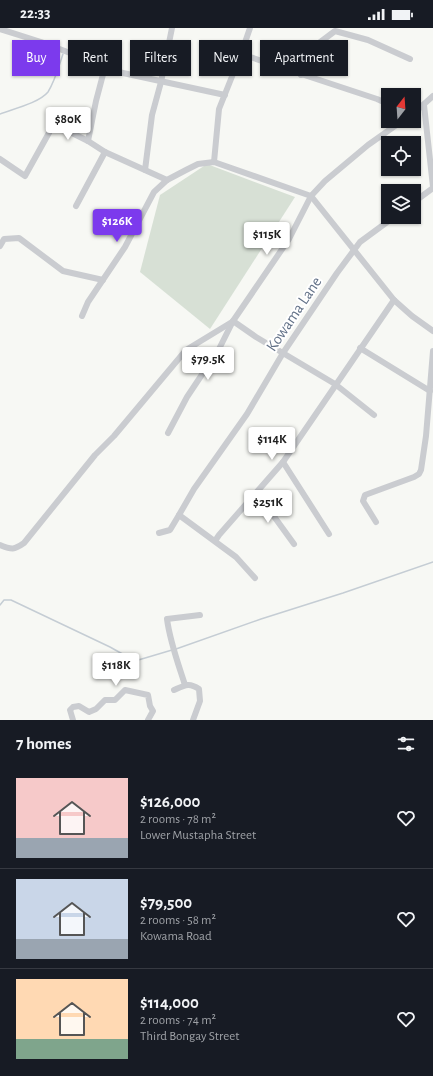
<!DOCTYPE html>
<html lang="en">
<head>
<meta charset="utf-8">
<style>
	:root { --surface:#171b24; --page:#20242c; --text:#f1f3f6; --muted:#9ea1a6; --line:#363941; --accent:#7c3aed }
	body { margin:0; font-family:"Alegreya Sans",sans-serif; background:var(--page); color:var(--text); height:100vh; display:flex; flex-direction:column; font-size:15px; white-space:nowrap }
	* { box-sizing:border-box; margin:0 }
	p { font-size:13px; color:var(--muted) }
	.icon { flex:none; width:22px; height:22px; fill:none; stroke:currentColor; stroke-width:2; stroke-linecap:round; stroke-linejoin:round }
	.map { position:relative; height:692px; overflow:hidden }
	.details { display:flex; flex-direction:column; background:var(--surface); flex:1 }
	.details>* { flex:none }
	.guide { position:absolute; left:12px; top:12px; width:409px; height:36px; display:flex; gap:8px }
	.needle { width:26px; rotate:17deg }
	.fabs { position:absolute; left:381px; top:60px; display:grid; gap:8px }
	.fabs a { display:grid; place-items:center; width:40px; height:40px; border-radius:0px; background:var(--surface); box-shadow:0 1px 3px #0004; font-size:20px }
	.price { position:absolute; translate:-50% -34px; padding:0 9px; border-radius:4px; background:#fff; color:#222; font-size:13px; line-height:26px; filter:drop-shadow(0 1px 2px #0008) }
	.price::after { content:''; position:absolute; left:50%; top:24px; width:12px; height:9px; margin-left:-6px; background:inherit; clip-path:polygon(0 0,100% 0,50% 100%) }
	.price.current { background:var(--accent); color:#fff }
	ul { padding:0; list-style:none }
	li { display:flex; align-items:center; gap:12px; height:100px; padding:0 16px }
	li+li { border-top:1px solid var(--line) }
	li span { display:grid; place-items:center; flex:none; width:112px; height:80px; border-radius:0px; color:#555 }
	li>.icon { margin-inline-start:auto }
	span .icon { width:48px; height:48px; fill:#fffc; stroke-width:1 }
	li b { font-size:17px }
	h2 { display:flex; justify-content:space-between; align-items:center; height:48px; padding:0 16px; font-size:17px }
	.chip { padding:0 14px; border-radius:0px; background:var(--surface); box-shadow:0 1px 3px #0004; font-size:14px; line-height:36px }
	.chip.current { background:var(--accent); color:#fff }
	.status { display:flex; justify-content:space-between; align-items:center; height:28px; padding:0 20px; background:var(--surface); direction:ltr }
	.status svg { height:11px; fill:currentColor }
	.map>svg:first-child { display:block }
	.pitch { fill:#d7e0d5 }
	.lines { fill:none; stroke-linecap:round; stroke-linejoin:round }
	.stream { stroke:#c5cdd4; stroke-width:1.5 }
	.street { stroke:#caccd0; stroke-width:6 }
	.labels { text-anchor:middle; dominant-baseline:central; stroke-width:4; stroke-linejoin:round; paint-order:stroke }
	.street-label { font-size:16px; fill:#637288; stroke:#fff }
</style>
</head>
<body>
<div class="status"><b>22:33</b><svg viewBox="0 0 49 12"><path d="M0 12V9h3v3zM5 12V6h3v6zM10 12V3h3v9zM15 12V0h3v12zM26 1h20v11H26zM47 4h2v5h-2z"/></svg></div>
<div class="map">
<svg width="433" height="692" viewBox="0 0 433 692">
	<rect width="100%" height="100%" fill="#f7f8f4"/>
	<polygon class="pitch" points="207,136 295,169 210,301 140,244 160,167"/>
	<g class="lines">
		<g class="stream">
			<path d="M0 86C13 81 39 75 48 64 55 53 59 38 63 26"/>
			<polyline points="0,577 4,572 11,572 110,619 135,633 172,622"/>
			<polyline points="176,621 261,591 343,565 433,534"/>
		</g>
		<g class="street">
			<polyline points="0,1 41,14 123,45 225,67"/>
			<polyline points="241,26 377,71 388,76"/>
			<polyline points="287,42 303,27 335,3 368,12 410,31"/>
			<polyline points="301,47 303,27"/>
			<polyline points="424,77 433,159"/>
			<polyline points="414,85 433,68"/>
			<polyline points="88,113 96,73 105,39"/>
			<polyline points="0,131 25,148 50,103 56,99 64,101 88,113 105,124 167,152"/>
			<polyline points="214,134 219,81 241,26 250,0"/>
			<polyline points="145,142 152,87 161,54 172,0"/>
			<polyline points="311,168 394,272 412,288 433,303"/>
			<polyline points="414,174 433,160"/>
			<polyline points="76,178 105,124"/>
			<polyline points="0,218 4,211 19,210 63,243 103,252"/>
			<polyline points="82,288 88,274 125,219 154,164 167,152 186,142 198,136 214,134 311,168"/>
			<polyline points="233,293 256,309 335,356 374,387"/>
			<polyline points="360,320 430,363"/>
			<polyline points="168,405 187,369 219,321 233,293 289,211 311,168 325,153 368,117 402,93"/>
			<polyline points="283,434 329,506"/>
			<polyline points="257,465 294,516"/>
			<polyline points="376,494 363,473 365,467 414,449 419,446 421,442 426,408 433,323"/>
			<polyline points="159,505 170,502 179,487"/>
			<polyline points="215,513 219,507 283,434 394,272"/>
			<path d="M0 517C12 522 14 522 24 515L95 427 114 408 186 322 232 294"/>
			<polyline points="255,550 236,529 179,487 194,461 247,386 283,325 337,245 360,214 394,189"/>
			<path d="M185 657C178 635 170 614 167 591L200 587"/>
			<path d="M174 662C185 657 189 654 199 661L200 673 193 692"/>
			<polyline points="73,692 70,682 73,679 79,678 89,684 96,681 105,672 115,672 125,662 148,667 150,678 153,683 148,692"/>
		</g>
	</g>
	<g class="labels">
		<g class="street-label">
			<text transform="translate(294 286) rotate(-56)">Kowama Lane</text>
		</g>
	</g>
</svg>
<div class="fabs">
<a><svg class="needle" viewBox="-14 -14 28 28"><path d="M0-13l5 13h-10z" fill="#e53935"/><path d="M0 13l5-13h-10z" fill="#9ea1a6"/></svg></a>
<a><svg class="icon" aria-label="locate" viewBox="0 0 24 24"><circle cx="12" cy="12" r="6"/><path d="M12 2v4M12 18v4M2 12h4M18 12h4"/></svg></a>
<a><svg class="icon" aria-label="layers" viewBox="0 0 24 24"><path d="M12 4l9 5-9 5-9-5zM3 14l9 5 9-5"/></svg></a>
</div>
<b class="price" style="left:68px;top:113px">$80K</b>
<b class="price current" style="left:117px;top:215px">$126K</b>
<b class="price" style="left:267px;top:228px">$115K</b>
<b class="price" style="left:208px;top:353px">$79.5K</b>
<b class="price" style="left:272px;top:433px">$114K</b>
<b class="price" style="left:268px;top:496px">$251K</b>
<b class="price" style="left:116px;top:659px">$118K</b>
<div class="guide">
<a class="chip current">Buy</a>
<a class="chip">Rent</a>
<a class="chip">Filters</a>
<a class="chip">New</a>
<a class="chip">Apartment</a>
</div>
</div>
<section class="details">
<h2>7 homes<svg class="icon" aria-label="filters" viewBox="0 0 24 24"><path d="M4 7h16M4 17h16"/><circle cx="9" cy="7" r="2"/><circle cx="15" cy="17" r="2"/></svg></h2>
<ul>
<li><span style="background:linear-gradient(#f6c9c9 75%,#9aa5b1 0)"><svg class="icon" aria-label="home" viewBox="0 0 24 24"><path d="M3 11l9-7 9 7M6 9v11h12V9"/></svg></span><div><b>$126,000</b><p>2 rooms · 78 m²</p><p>Lower Mustapha Street</p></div><svg class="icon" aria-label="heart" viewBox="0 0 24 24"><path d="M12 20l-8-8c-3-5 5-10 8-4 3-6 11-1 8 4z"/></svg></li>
<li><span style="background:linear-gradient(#c9d6e8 75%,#9aa5b1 0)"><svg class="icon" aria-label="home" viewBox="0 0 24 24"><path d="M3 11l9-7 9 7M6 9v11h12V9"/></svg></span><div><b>$79,500</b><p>2 rooms · 58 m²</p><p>Kowama Road</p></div><svg class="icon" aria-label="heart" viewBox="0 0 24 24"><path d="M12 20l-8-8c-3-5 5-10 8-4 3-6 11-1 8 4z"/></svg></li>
<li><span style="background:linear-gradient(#ffd9b3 75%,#7fa58c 0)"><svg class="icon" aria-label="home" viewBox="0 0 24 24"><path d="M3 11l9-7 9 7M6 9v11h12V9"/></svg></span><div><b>$114,000</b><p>2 rooms · 74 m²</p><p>Third Bongay Street</p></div><svg class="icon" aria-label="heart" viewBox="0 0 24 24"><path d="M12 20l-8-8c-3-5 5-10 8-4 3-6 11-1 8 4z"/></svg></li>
</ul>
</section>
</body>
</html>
